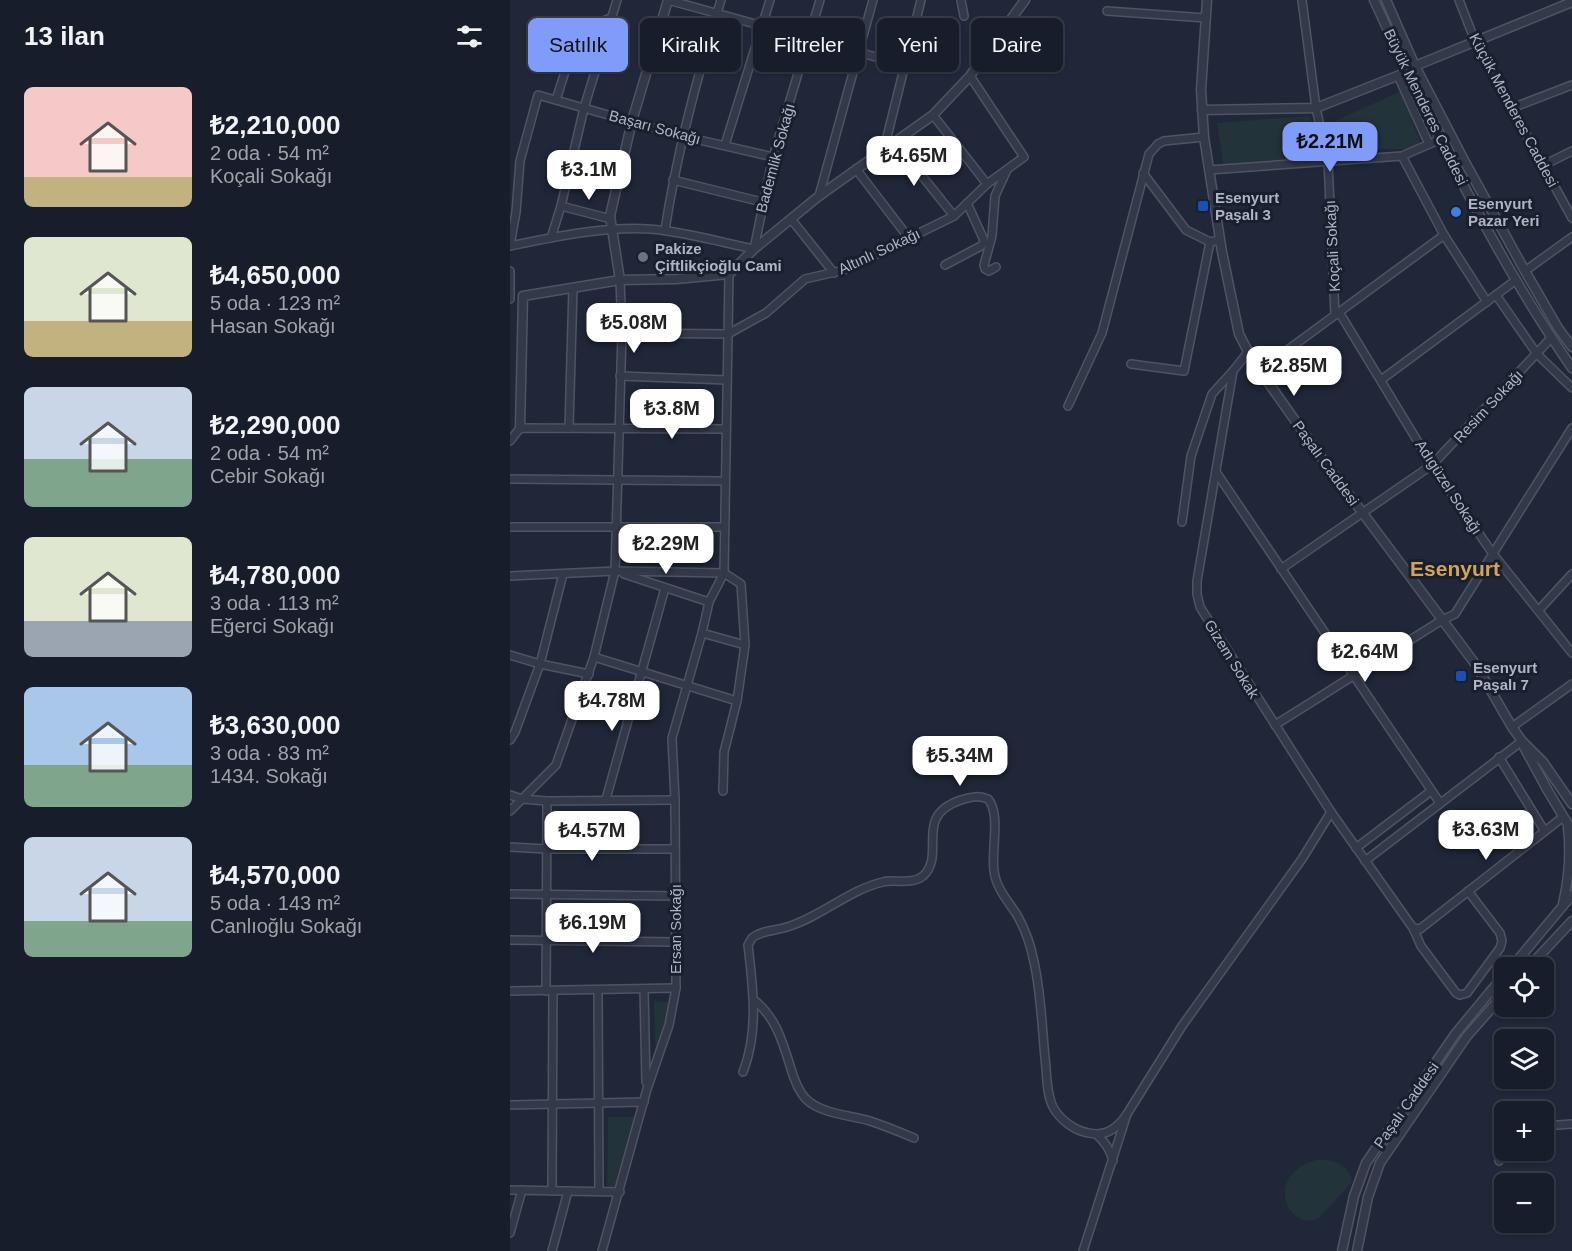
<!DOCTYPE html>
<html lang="tr">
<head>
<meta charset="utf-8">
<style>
	:root { --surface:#181d2b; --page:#212633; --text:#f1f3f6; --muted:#9fa2a9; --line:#363b47; --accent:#7f9cfa }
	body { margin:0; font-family:Arial,sans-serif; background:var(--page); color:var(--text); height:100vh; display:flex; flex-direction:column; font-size:22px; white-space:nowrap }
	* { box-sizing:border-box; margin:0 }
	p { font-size:20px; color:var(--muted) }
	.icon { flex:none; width:33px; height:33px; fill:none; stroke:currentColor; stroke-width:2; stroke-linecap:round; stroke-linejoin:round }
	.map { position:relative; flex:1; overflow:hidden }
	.details { display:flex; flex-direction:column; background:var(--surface); width:510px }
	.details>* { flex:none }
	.hud { position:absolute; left:18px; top:18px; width:570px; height:54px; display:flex; gap:12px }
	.buttons { position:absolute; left:984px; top:957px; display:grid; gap:12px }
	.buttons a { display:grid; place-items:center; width:60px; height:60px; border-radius:9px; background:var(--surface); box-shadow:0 2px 4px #0004,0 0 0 2px var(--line); font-size:30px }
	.price { position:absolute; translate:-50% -51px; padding:0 14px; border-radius:12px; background:#fff; color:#222; font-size:20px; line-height:39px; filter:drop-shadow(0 2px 3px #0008) }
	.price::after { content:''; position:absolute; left:50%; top:36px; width:18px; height:14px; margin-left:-9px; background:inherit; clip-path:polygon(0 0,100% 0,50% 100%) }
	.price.on { background:var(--accent); color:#111 }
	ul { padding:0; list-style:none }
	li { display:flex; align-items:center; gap:18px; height:150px; padding:0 24px }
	li span { display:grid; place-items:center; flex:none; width:168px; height:120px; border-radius:9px; color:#555 }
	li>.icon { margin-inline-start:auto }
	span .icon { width:72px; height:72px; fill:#fffc; stroke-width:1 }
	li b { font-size:26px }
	h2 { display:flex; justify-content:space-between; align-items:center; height:72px; padding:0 24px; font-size:26px }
	.chip { padding:0 21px; border-radius:9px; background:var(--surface); box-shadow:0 2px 4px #0004,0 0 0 2px var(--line); font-size:21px; line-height:54px }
	.chip.on { background:var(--accent); color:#111 }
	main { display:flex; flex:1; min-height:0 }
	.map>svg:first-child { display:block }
	.green { fill:#22333a }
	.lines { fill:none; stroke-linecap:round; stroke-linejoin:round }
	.minor-casing { stroke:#4e5464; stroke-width:10 }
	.tertiary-casing { stroke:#4e5464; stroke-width:11 }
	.minor { stroke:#343949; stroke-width:7 }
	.tertiary { stroke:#343949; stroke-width:8 }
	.transit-dot { fill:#1a4fb4; stroke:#191f2d; stroke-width:2 }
	.shop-dot { fill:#3f7fe0; stroke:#191f2d; stroke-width:2 }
	.worship-dot { fill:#6b7280; stroke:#191f2d; stroke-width:2 }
	.labels { text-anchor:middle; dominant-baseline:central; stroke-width:6; stroke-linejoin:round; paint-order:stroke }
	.street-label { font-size:15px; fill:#aeb4c6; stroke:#191f2d }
	.poi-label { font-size:15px; font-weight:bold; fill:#aeb4c6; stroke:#191f2d; text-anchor:start }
	.district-label { font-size:21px; font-weight:bold; fill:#d5a259; stroke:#191f2d }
</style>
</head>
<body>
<main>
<section class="details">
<h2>13 ilan<svg class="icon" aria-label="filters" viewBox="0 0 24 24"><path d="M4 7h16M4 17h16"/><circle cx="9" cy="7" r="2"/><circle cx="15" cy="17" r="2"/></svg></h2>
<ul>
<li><span style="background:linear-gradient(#f6c9c9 75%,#c2b280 0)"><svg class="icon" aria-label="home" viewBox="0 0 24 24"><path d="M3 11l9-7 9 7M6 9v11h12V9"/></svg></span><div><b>₺2,210,000</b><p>2 oda · 54 m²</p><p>Koçali Sokağı</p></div></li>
<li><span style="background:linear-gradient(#dfe7d0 70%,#c2b280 0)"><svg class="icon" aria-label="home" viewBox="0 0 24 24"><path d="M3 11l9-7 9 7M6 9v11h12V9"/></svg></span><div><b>₺4,650,000</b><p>5 oda · 123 m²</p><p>Hasan Sokağı</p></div></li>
<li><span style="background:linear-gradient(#c9d6e8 60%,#7fa58c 0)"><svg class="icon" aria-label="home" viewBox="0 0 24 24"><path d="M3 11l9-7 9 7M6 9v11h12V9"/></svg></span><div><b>₺2,290,000</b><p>2 oda · 54 m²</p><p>Cebir Sokağı</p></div></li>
<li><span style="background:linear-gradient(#dfe7d0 70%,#9aa5b1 0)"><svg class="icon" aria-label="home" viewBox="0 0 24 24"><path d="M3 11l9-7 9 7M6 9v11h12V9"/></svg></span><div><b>₺4,780,000</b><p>3 oda · 113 m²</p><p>Eğerci Sokağı</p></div></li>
<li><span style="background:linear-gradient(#a9c7e8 65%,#7fa58c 0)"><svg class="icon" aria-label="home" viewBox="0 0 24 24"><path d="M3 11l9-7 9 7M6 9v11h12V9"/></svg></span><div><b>₺3,630,000</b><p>3 oda · 83 m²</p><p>1434. Sokağı</p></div></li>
<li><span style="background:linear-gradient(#c9d6e8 70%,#7fa58c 0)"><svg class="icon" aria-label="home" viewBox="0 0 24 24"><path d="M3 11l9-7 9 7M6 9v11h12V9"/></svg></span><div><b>₺4,570,000</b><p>5 oda · 143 m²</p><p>Canlıoğlu Sokağı</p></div></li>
</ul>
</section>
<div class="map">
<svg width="1062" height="1251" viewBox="0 0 1062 1251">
	<rect width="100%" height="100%" fill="#202739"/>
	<g class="green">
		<polygon points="891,91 910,142 909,145 901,149 826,149 823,122"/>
		<path d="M799 116C807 131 806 147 801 163L714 169 707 123Z"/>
		<polygon points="144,1001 159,1002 161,1006 146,1069"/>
		<polygon points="98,1117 128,1117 107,1186 97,1189"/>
		<path d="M806 1160C822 1159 842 1164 841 1183L809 1218C781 1234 750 1177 806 1160Z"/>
	</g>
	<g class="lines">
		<defs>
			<g id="minor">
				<polyline points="158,0 395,65"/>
				<polyline points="451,0 454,16"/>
				<polyline points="792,0 806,108 818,161 825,315"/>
				<polyline points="949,0 965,41 1062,218"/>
				<polyline points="597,11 696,18"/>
				<polyline points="888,76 919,144"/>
				<polyline points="46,100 68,31 101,18"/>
				<polyline points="1002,108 1062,85"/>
				<polyline points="423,115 477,184"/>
				<polyline points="385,142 444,216"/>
				<polyline points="215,145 260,0"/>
				<polyline points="374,149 411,0"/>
				<polyline points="892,156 934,235 977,302"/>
				<polyline points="1034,165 1062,151"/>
				<polyline points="346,169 398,237"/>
				<polyline points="699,170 892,156 931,139"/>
				<polyline points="633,173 676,230 700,242"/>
				<polyline points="163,180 252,202"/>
				<polyline points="309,196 363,0"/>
				<polyline points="51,206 101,219"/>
				<polyline points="281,219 324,273"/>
				<path d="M155 230C167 152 187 76 211 0"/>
				<polyline points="41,238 51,206 74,108 107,0"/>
				<polyline points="0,245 6,212 10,161 28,95 172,136 263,157"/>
				<path d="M0 246C48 236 108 223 157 231 186 235 215 243 244 249L263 157 310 0"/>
				<polyline points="435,265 471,246 474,243 473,238 457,203"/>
				<polyline points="486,267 479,271 475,269 474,265 482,236 485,196 496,172"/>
				<polyline points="0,271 0,299"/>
				<polyline points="1015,271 1062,237"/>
				<polyline points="986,295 1027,354 1062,388"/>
				<polyline points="829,312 922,465 983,554 1062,653"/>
				<polyline points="112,333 218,334 256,313 295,279 334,270 444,216 477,184 514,157 460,76"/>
				<polyline points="738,352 723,371 687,581 687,594 690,607 821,812 903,928 911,946 946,993 950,995 957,993 990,948 992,941 990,933 958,891"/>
				<polyline points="621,364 674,371 700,242 710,240"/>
				<polyline points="749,371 934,235"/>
				<polyline points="110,376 217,380"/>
				<polyline points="871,380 1006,280"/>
				<polyline points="558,406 592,333 639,154 648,144 654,141 694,137"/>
				<polyline points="59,428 63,288"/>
				<polyline points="0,441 10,428 216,429"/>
				<polyline points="706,472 930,803"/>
				<polyline points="0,479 215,481"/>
				<polyline points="672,522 681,456 702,394 723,371"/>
				<polyline points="0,527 214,527"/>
				<polyline points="771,569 922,465 1041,338"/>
				<polyline points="114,574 199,602"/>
				<polyline points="0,576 105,571 214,573 231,584 235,645 227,701 214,752 213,791"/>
				<polyline points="1029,610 1062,574"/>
				<polyline points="192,633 235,645"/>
				<polyline points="0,655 30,664 79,674"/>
				<polyline points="84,657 227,701"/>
				<polyline points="765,725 932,620 945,614 1062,428"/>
				<polyline points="1002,727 1062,684"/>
				<polyline points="0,740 5,732 30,664 53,574"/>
				<polyline points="989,757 1034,830"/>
				<polyline points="0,795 12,799 37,801 165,800"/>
				<polyline points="96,799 155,588"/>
				<polyline points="0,811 46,765 84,657 105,571 112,333 110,280"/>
				<polyline points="0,847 36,849 165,849"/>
				<polyline points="846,848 921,791"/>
				<polyline points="855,861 1012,741"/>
				<polyline points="0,894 165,896"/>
				<polyline points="903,928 910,929 1053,817"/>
				<polyline points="0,940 165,942"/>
				<polyline points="134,989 136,1082"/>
				<polyline points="88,990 89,1191"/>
				<polyline points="0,991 166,988"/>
				<polyline points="36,991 37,801"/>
				<path d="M244 1000C266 1017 273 1043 281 1069 284 1079 288 1090 295 1098 310 1114 340 1115 360 1121 375 1126 390 1132 404 1138"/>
				<path d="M233 1072C249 1031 243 988 238 945L242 938C252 930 265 931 277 927 311 917 338 890 373 882 385 879 402 885 413 876 437 854 402 816 451 800 461 797 469 795 478 799 491 813 481 851 484 871 486 888 498 901 507 915 515 929 521 946 524 962 531 993 532 1027 535 1058 537 1073 536 1093 543 1107 550 1120 565 1131 579 1133 596 1137 608 1128 617 1114"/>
				<polyline points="0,1105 134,1102"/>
				<polyline points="1034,1126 1062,1124"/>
				<path d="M586 1134C595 1142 600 1149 603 1161"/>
				<polyline points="989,1161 996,1150"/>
				<polyline points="0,1190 110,1192"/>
				<polyline points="42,1191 43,991"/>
				<polyline points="0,1233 12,1190"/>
				<polyline points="42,1251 58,1191"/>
				<polyline points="92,1251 137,1089 159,1025 166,988 165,800 162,738 192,633 199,602 214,573 219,274"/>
				<polyline points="573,1251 617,1114 672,1026 792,859 821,812"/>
			</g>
			<g id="tertiary">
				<polyline points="697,0 691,90 694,137 712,252 729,334 743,361 808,453 966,665 1002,727 1012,741 1033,762 1062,804"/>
				<path d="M864 0C922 126 983 254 1062 368"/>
				<polyline points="876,0 905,66 956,164 1015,271 1048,328 1062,347"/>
				<polyline points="905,66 1062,2"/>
				<polyline points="692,110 806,108 897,72"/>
				<polyline points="110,280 100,216 122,121 158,0"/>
				<polyline points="10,428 13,296 110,280 166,279 219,274 244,249 309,196 423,115 460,76 515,0"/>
				<polyline points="1014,747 1038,791 1062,831"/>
				<path d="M1053 904C1059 878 1061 854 1058 828"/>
				<polyline points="1001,968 1062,895"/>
				<polyline points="1018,968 1062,921"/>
				<polyline points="832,1251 844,1196 856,1163 946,1033 994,975"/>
				<polyline points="847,1251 858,1197 870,1163 957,1036 994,994"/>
			</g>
		</defs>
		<use href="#minor" class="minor-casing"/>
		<use href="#tertiary" class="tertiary-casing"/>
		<use href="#minor" class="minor"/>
		<use href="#tertiary" class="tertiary"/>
	</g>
	<g class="transit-dot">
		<rect x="687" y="200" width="12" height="12" rx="3"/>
		<rect x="945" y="670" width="12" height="12" rx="3"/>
	</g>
	<circle class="shop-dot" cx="946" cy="212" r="6"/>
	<circle class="worship-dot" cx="133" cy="257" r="6"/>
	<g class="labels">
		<g class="street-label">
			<text transform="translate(916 107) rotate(64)">Büyük Menderes Caddesi</text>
			<text transform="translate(1004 110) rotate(62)">Küçük Menderes Caddesi</text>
			<text transform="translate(145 127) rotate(15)">Başarı Sokağı</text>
			<text transform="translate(265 158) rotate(-75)">Bademlik Sokağı</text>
			<text transform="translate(822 246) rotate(-93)">Koçali Sokağı</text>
			<text transform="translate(369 251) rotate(-25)">Altınlı Sokağı</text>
			<text transform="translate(978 406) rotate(-47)">Resim Sokağı</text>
			<text transform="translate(816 463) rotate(54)">Paşalı Caddesi</text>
			<text transform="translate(939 487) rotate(57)">Adıgüzel Sokağı</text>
			<text transform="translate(722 659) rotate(58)">Gizem Sokak</text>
			<text transform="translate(165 929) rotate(-90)">Ersan Sokağı</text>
			<text transform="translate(896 1105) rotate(-55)">Paşalı Caddesi</text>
		</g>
		<g class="poi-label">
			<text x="705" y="197">Esenyurt<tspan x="705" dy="17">Paşalı 3</tspan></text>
			<text x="958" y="203">Esenyurt<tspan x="958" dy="17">Pazar Yeri</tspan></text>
			<text x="145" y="248">Pakize<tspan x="145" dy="17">Çiftlikçioğlu Cami</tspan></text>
			<text x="963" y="667">Esenyurt<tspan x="963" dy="17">Paşalı 7</tspan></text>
		</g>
		<g class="district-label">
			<text x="945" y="568">Esenyurt</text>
		</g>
	</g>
</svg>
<div class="buttons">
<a><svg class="icon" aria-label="locate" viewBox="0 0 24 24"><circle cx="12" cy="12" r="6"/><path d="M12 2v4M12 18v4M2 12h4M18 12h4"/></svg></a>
<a><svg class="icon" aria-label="layers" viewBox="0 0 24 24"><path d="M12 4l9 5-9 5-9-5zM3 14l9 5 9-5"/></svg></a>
<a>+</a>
<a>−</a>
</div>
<b class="price on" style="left:820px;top:173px">₺2.21M</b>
<b class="price" style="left:404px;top:187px">₺4.65M</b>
<b class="price" style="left:79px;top:201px">₺3.1M</b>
<b class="price" style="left:124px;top:354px">₺5.08M</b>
<b class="price" style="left:784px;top:397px">₺2.85M</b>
<b class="price" style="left:162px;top:440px">₺3.8M</b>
<b class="price" style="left:156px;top:575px">₺2.29M</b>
<b class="price" style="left:855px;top:683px">₺2.64M</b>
<b class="price" style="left:102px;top:732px">₺4.78M</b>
<b class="price" style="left:450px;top:787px">₺5.34M</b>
<b class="price" style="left:976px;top:861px">₺3.63M</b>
<b class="price" style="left:82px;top:862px">₺4.57M</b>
<b class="price" style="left:83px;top:954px">₺6.19M</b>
<div class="hud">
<a class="chip on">Satılık</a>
<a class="chip">Kiralık</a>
<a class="chip">Filtreler</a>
<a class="chip">Yeni</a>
<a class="chip">Daire</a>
</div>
</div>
</main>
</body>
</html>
